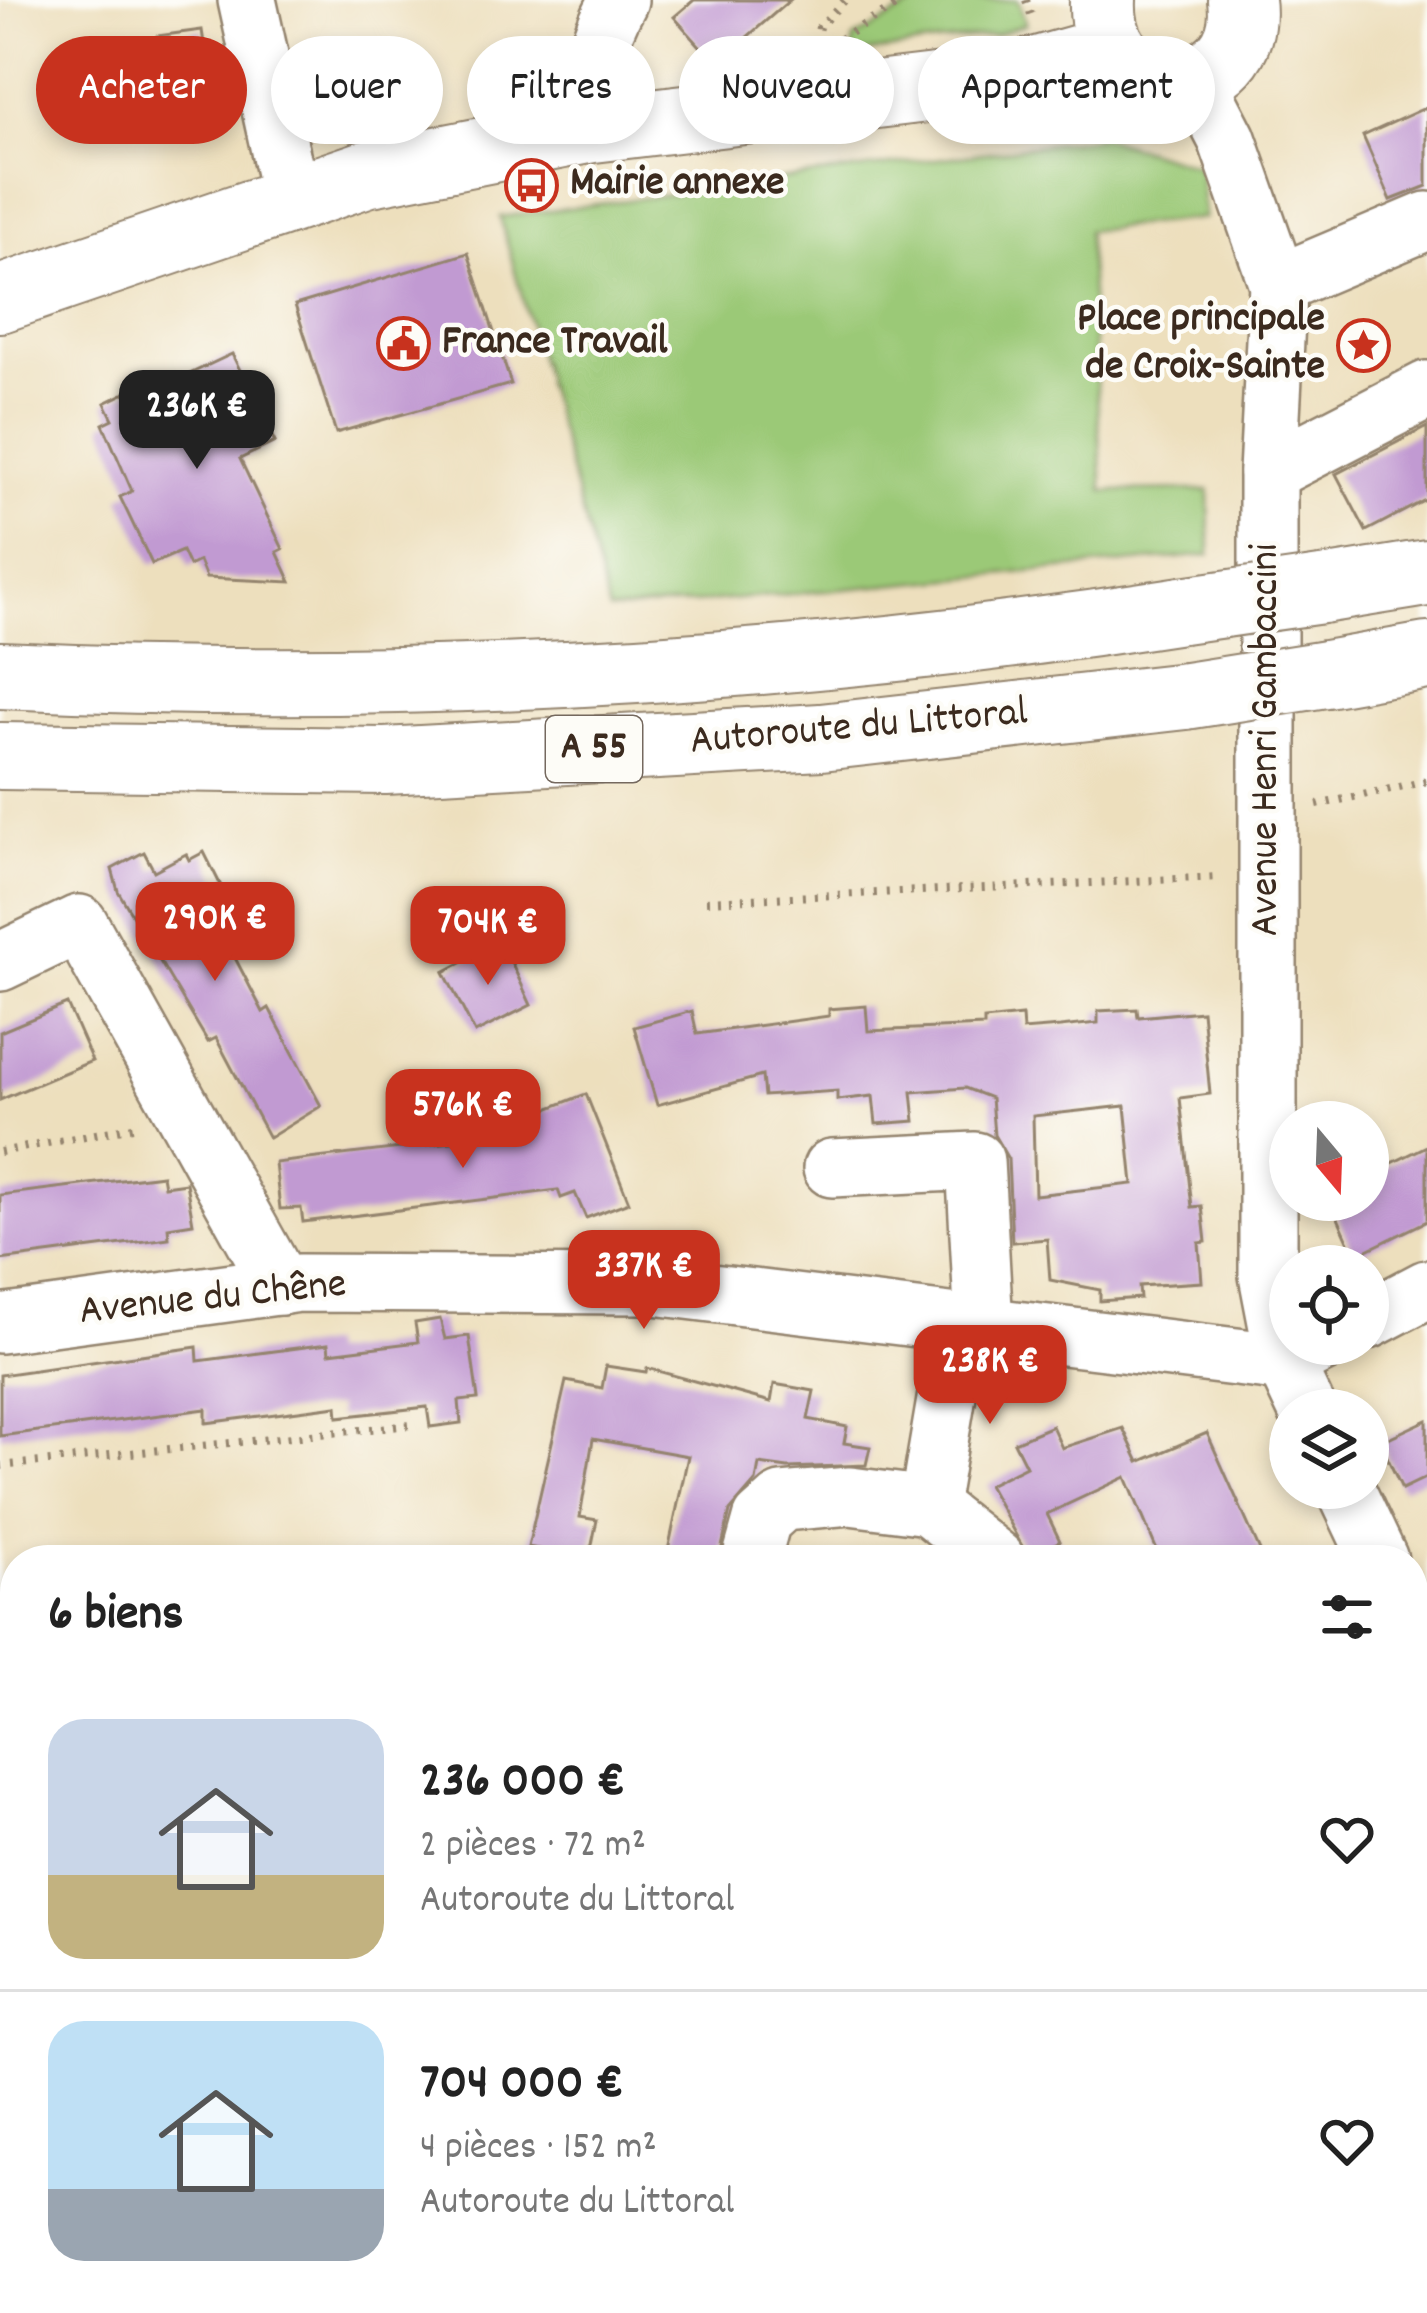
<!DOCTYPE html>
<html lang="fr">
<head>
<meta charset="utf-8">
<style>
	:root { --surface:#fff; --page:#f6f6f6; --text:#222; --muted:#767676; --line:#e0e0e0; --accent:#c8321e }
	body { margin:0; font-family:Dekko,sans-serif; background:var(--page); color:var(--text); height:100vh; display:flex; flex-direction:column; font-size:45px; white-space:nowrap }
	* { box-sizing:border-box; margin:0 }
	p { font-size:39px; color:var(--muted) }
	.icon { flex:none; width:66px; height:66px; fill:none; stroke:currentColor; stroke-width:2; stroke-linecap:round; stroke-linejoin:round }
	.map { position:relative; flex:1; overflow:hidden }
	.sheet { position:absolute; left:0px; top:1545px; width:1428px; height:768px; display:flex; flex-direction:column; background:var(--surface); border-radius:48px 48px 0 0; box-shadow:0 6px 18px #0003 }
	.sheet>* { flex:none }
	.hud { position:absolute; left:36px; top:36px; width:1356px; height:108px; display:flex; gap:24px }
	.needle { width:78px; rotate:161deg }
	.buttons { position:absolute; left:1269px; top:1101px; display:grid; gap:24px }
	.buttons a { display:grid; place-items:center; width:120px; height:120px; border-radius:50%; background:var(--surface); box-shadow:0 6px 18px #0003; font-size:60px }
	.price { position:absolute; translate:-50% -102px; padding:0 27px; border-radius:24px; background:var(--accent); color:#fff; font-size:39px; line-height:78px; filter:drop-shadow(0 3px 6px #0008) }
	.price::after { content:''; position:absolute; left:50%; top:72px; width:36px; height:27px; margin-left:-18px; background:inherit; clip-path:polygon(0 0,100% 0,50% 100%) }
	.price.on { background:#222; color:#fff }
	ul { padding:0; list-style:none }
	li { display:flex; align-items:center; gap:36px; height:300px; padding:0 48px }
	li+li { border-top:3px solid var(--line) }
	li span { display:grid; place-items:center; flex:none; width:336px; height:240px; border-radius:36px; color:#555 }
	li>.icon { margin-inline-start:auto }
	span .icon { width:144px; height:144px; fill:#fffc; stroke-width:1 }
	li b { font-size:51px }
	h2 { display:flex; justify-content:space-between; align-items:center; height:144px; padding:0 48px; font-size:51px }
	.tag { padding:0 42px; border-radius:54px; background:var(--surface); box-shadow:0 6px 18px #0003; font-size:42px; line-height:108px }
	.tag.on { background:var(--accent); color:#fff }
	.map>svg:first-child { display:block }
	.green { fill:#9bc977; stroke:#6b7a4a; stroke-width:3 }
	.building { fill:#c19ad2; fill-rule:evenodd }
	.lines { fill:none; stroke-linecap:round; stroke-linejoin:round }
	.minor-casing { stroke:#94846e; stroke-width:62 }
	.major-casing { stroke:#94846e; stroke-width:70 }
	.highway-casing { stroke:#94846e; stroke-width:70 }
	.path { stroke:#94846e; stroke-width:8; stroke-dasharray:3 9; stroke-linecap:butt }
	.minor { stroke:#fff; stroke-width:57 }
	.major { stroke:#fff; stroke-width:66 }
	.highway { stroke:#fff; stroke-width:66 }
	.highway-bridge-casing { stroke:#94846e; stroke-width:70; stroke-linecap:butt }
	.highway-bridge { stroke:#fff; stroke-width:66 }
	.labels { text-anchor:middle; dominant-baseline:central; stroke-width:9; stroke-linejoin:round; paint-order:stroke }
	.shield { fill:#fdfcf7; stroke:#75695f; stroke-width:3 }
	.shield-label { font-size:39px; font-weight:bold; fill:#3b2a1e }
	.poi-label { font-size:42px; font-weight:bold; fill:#3b2a1e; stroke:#fdfcf7; text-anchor:start }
	.street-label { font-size:42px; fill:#3b2a1e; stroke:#fdfcf7 }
</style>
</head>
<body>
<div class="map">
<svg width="1427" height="2313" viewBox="0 0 1427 2313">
	<rect width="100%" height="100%" fill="#fdfcf7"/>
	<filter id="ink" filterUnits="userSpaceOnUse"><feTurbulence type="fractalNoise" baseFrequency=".00833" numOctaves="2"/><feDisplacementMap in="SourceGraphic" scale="24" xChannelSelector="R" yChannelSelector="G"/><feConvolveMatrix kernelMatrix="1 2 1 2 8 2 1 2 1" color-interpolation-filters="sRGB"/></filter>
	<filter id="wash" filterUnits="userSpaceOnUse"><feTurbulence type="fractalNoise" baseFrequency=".004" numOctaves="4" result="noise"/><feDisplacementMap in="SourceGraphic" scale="48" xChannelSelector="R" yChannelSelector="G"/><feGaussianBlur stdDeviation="2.7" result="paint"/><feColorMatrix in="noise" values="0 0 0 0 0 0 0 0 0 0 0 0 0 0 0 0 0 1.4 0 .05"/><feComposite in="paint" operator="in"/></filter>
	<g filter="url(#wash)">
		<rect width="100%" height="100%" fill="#eddfbd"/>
		<g class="green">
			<polygon points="924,0 1018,0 1026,24 995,35 858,54 852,50 854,39"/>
			<polygon points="1102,137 1199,166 1204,218 1087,231 1103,491 1209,490 1210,555 609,611 500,217"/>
		</g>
		<g id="blocks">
			<g class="building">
				<polygon points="694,0 790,0 716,64 674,17"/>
				<polygon points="202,30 213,105 138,117 132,77 161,74 157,36"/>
				<polygon points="1427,107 1427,186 1391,200 1363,136"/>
				<polygon points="468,253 511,384 336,433 295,305"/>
				<polygon points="232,354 275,442 240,459 283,549 277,552 291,582 206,578 199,561 189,566 182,551 152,564 120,497 132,491 103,424 113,419 105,403 160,376 164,386"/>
				<polygon points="1427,427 1427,499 1366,531 1336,474"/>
				<polygon points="144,852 154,871 186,854 189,860 204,852 220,884 202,894 263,1012 269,1008 321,1106 269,1138 216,1038 208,1042 118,891 112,869"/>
				<polygon points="502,942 531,1005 475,1033 444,972"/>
				<polygon points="67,1004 92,1061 0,1100 0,1032"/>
				<path d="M866 1006 868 1031 984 1026V1020L1022 1016 1023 1030 1060 1027 1098 1023V1011L1137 1009 1138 1017 1202 1011 1210 1094 1180 1098 1192 1207 1202 1206 1206 1242 1199 1243 1202 1282 1139 1286 1140 1298 1100 1301V1290L1050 1280 1047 1239 1012 1242 1008 1159 994 1135 991 1098 965 1088 912 1092 915 1121 876 1124 873 1096 837 1100V1091L764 1096 762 1076 657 1105 634 1027 692 1011 697 1034 829 1016V1009ZM1125 1106 1133 1184 1035 1195 1033 1116Z"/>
				<polygon points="586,1094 629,1202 586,1218 575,1193 561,1198 558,1190 303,1222 301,1208 280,1209 275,1163 535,1132 529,1116"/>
				<polygon points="1427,1146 1427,1221 1355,1256 1330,1200 1368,1200 1368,1175"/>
				<polygon points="162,1175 164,1186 186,1183 193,1223 168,1227 169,1238 0,1260 0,1195"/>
				<polygon points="440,1319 445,1339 469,1336 478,1399 459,1401 461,1423 430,1427 427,1407 338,1417 337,1406 206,1423 206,1409 0,1436 0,1375 197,1347 198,1361 328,1344 329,1353 418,1342 415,1323"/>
				<polygon points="606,1366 646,1372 647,1368 771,1402 774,1384 814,1391 808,1419 847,1427 844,1443 870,1447 866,1465 788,1468 759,1464 756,1481 730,1511 719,1560 666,1560 688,1456 593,1439 580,1517 597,1520 589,1559 528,1547 566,1381 602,1388"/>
				<polygon points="1427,1420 1427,1477 1402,1489 1380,1442"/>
				<polygon points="1052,1426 1062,1448 1123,1428 1139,1462 1207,1433 1264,1560 1161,1560 1126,1477 1047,1514 1060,1541 1028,1557 988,1485 1026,1466 1014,1442"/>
			</g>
		</g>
	</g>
	<g filter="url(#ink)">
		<use href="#blocks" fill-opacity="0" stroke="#94846e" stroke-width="3"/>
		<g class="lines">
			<defs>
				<g id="minor">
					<polyline points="247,0 290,196"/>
					<polyline points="1196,79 1227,139 1278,284 1268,472 1268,1275 1285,1363 1307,1410"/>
					<path d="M593 129C587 78 595 44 619 0"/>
					<polyline points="1278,284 1427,221"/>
					<polyline points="1268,472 1427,390"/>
					<polyline points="0,962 79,924 281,1286"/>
					<polyline points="832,1168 975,1161 984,1327"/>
					<polyline points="1368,1320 1427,1289"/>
					<polyline points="0,1324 299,1283 646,1285 1285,1363 1322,1344"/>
					<polyline points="1345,1488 1379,1560"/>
					<polyline points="928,1506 959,1324"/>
					<polyline points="751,1560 762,1520 782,1502 850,1496 928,1506 996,1560"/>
					<polyline points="1413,1631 1427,1661"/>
					<polyline points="0,1847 15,1835"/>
					<polyline points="1413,2079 1427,2076"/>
					<polyline points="334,2313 405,2298"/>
				</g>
				<g id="major">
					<path d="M1103 0C1098 113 1255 103 1241 0"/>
					<polyline points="0,299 366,174 593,129 1002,80 1112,49"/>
				</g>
				<g id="highway">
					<polyline points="1322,590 1427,573"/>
					<polyline points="1326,674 1427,656"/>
					<path d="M0 675C394 693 793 672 1182 610"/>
					<polyline points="0,756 385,761 821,737 1186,696"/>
				</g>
			</defs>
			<use href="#minor" class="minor-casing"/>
			<use href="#major" class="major-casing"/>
			<use href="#highway" class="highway-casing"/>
			<g class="path">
				<polyline points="1026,0 1033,20"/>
				<polyline points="830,45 905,0"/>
				<polyline points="814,53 819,27 845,0"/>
				<polyline points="1317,805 1427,781"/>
				<polyline points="706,901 1220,877"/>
				<polyline points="0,1152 138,1126"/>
				<polyline points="0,1466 411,1425"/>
			</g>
			<use href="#minor" class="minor"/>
			<use href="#major" class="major"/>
			<use href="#highway" class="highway"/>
			<defs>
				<g id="highway-bridge">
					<polyline points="1182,610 1322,590"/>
					<polyline points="1186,696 1326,674"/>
				</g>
			</defs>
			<use href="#highway-bridge" class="highway-bridge-casing"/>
			<use href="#highway-bridge" class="highway-bridge"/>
		</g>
	</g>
	<defs>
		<symbol id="bus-ring" viewBox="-11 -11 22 22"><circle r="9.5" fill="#fdfcf7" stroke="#c8321e" stroke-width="1.5"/><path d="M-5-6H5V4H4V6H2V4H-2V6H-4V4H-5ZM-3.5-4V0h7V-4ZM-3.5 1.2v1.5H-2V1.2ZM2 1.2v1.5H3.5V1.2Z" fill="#c8321e"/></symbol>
		<symbol id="civic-ring" viewBox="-11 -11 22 22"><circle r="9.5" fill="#fdfcf7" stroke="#c8321e" stroke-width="1.5"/><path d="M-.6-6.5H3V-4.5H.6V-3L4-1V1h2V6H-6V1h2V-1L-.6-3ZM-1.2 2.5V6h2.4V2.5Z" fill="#c8321e"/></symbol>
		<symbol id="sight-ring" viewBox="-11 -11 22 22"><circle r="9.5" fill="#fdfcf7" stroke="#c8321e" stroke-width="1.5"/><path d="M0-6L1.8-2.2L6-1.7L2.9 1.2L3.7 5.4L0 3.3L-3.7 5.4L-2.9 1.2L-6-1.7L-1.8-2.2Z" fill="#c8321e"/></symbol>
	</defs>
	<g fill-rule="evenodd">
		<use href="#bus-ring" x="502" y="156" width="59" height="59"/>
		<use href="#civic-ring" x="374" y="314" width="59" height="59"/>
		<use href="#sight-ring" x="1334" y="316" width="59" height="59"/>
	</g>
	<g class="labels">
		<rect class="shield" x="546" y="716" width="96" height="66" rx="9"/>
		<g class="shield-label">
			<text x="594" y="749">A 55</text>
		</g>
		<g class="poi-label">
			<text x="570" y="185">Mairie annexe</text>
			<text x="1325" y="321" text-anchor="end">Place principale<tspan x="1325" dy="48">de Croix-Sainte</tspan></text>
			<text x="442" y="344">France Travail</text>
		</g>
		<g class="street-label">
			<text transform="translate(859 729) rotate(-5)">Autoroute du Littoral</text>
			<text transform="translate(1268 740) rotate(-90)">Avenue Henri Gambaccini</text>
			<text transform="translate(213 1300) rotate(-6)">Avenue du Chêne</text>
		</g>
	</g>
</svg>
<div class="buttons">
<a><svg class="needle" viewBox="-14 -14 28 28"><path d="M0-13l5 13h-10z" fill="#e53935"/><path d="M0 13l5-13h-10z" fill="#767676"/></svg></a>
<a><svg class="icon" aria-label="locate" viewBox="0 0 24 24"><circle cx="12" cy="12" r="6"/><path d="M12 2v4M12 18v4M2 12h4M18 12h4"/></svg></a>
<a><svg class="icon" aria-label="layers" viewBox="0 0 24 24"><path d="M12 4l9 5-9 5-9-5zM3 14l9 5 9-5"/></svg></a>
</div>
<b class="price on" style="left:197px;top:472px">236K €</b>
<b class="price" style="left:215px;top:984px">290K €</b>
<b class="price" style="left:488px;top:988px">704K €</b>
<b class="price" style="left:463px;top:1171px">576K €</b>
<b class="price" style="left:644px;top:1332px">337K €</b>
<b class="price" style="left:990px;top:1427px">238K €</b>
<div class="hud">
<a class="tag on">Acheter</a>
<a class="tag">Louer</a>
<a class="tag">Filtres</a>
<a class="tag">Nouveau</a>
<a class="tag">Appartement</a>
</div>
<section class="sheet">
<h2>6 biens<svg class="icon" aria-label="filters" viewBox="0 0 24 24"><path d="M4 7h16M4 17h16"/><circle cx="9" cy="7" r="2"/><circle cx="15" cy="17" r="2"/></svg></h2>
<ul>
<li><span style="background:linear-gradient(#c9d6e8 65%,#c2b280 0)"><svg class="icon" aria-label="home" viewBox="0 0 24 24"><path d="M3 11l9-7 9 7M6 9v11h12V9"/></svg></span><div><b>236 000 €</b><p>2 pièces · 72 m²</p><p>Autoroute du Littoral</p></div><svg class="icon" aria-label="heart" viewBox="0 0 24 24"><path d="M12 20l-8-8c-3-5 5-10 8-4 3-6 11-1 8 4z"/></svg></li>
<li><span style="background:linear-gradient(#bfe0f5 70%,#9aa5b1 0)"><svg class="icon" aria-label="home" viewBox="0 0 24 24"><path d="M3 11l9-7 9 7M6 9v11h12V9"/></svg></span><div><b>704 000 €</b><p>4 pièces · 152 m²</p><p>Autoroute du Littoral</p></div><svg class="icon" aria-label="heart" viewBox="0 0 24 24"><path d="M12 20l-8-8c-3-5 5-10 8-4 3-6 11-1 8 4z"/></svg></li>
</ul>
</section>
</div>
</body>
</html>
